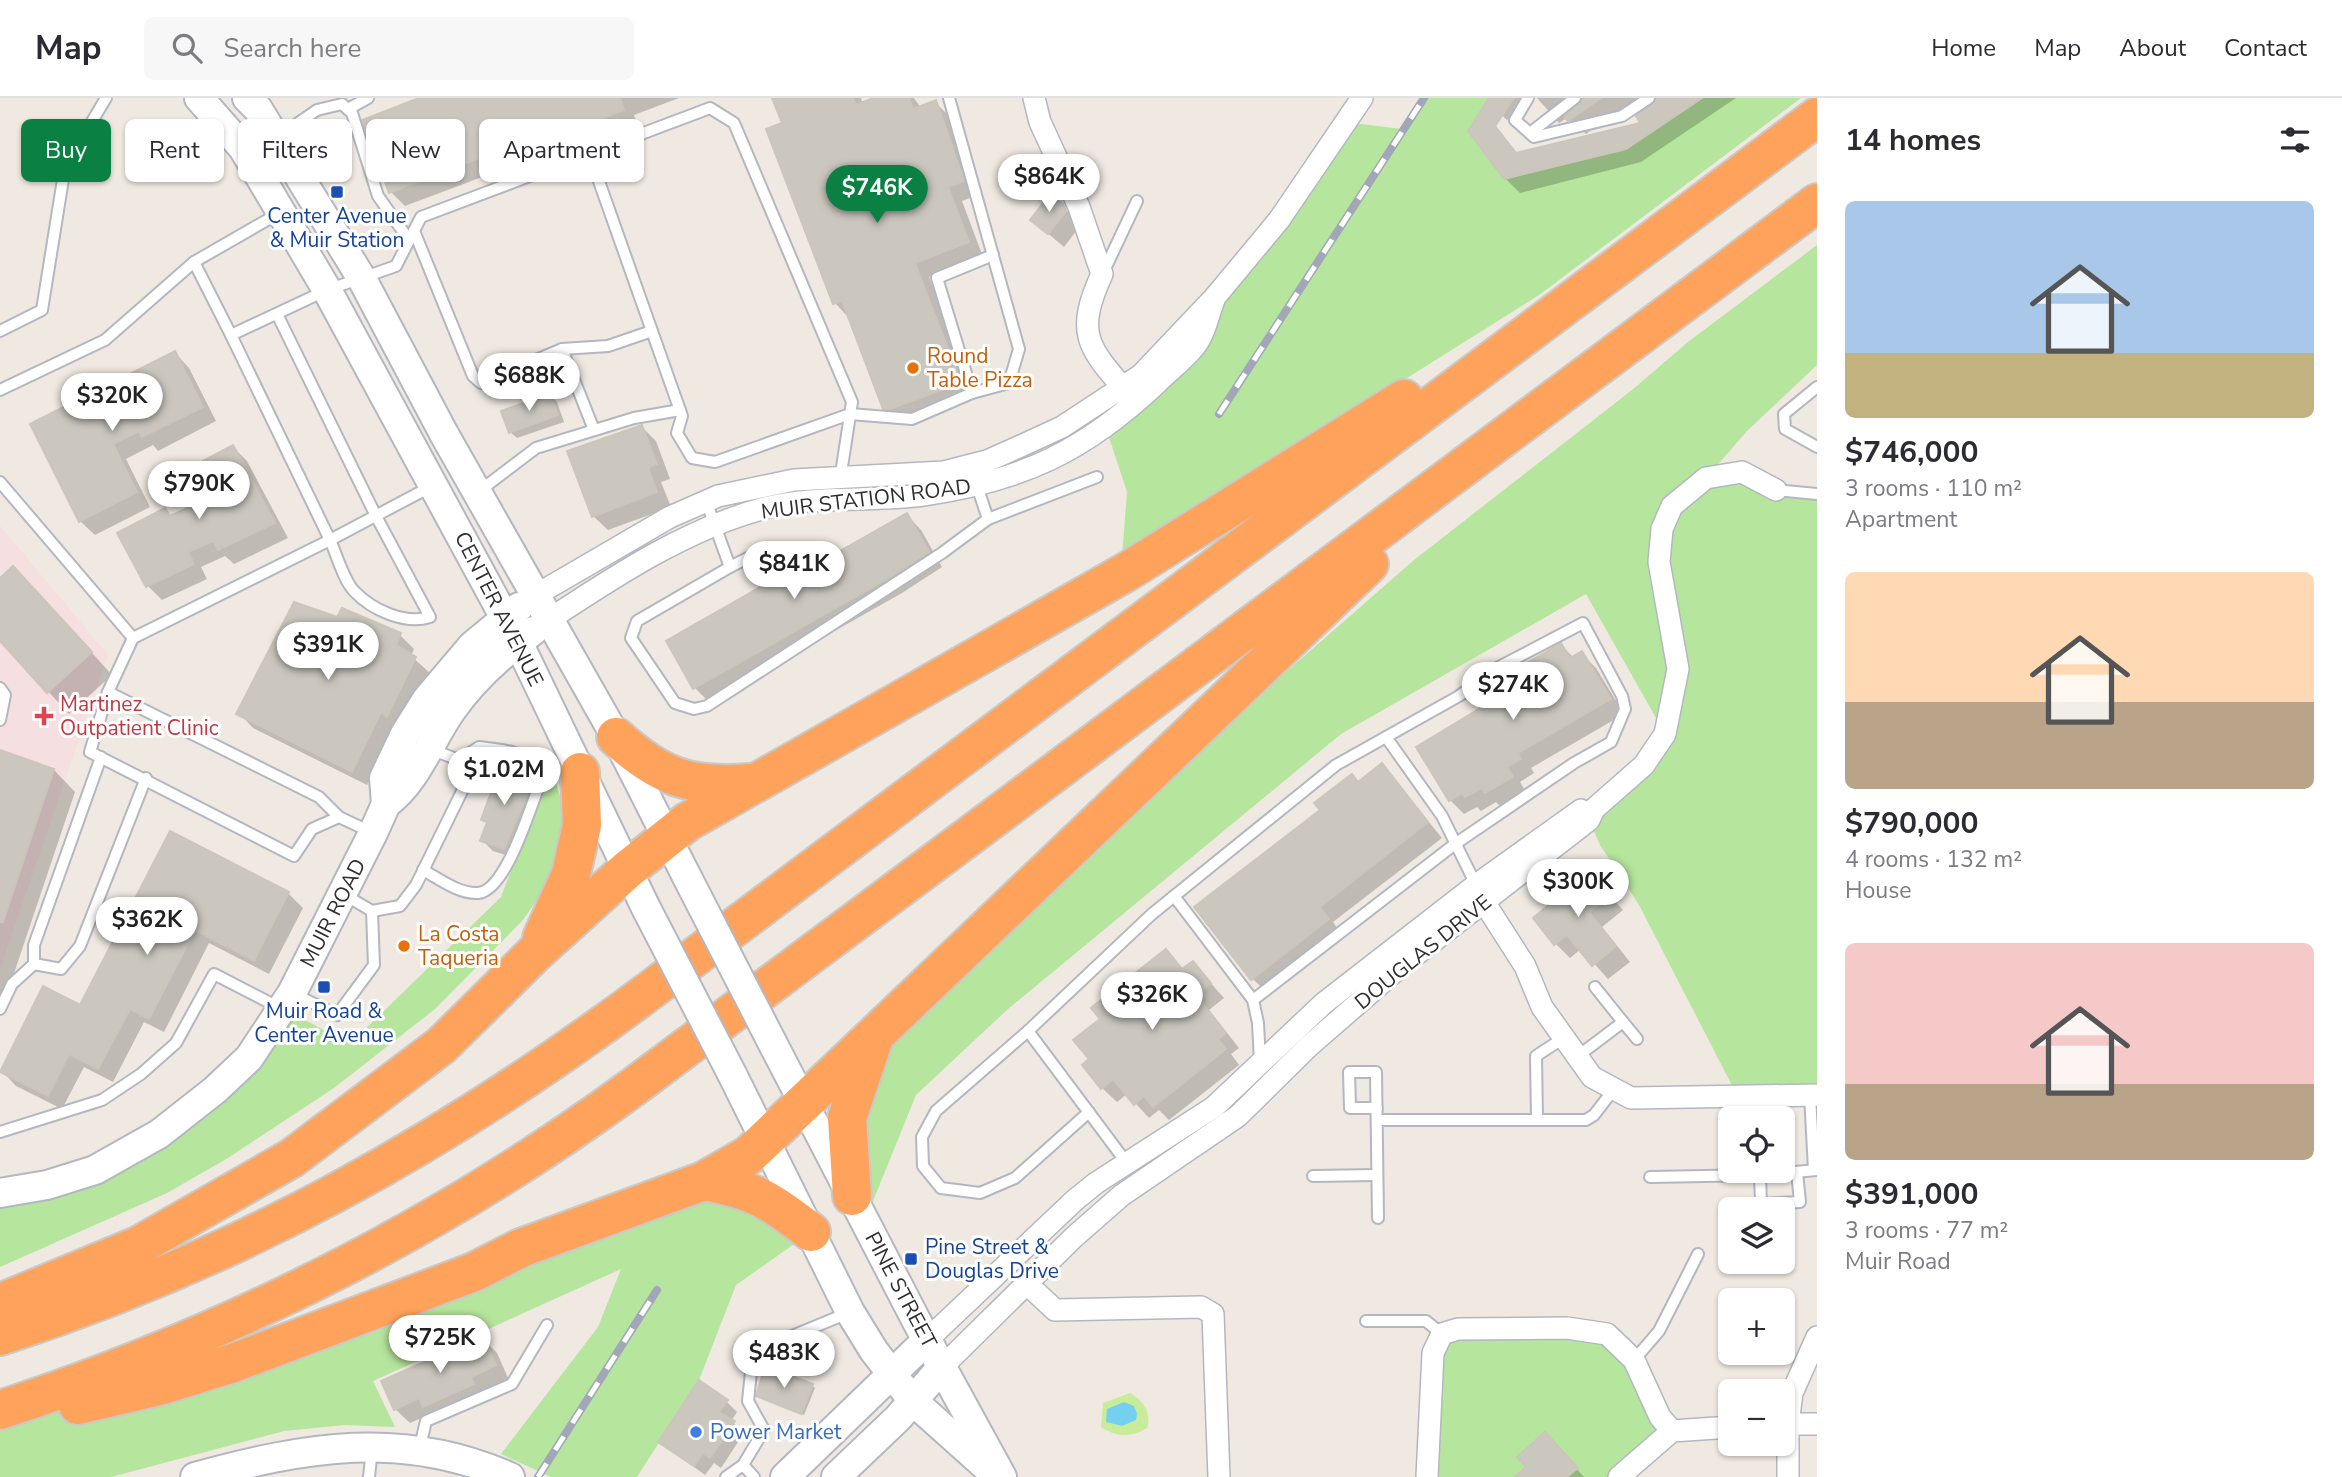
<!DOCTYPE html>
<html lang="en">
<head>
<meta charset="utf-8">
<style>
	:root { --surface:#fff; --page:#f7f7f7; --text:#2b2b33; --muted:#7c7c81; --line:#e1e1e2; --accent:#0b8043 }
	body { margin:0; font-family:"Nunito Sans",sans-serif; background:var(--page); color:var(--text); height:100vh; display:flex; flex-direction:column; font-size:26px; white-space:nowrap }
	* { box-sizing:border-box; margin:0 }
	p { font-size:23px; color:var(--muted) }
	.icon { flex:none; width:38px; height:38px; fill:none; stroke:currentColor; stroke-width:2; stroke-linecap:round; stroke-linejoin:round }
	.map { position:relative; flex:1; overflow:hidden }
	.panel { display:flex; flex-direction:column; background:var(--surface); width:525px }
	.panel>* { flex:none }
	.top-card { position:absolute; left:21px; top:21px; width:665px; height:63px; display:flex; gap:14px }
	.tools { position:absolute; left:1718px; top:1008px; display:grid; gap:14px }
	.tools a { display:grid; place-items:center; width:77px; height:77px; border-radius:10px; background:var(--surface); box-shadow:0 2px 5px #0004; font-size:35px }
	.price { position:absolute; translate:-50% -60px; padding:0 16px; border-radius:24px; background:#fff; color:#222; font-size:23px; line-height:46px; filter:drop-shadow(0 2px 4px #0008) }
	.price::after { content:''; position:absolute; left:50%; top:42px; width:21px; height:16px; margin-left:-10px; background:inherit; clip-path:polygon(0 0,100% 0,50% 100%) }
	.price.on { background:var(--accent); color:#fff }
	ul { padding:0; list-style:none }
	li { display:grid; align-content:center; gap:14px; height:371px; padding:0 28px }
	li span { display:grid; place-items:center; height:217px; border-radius:10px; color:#555 }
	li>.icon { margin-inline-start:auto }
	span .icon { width:126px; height:126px; fill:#fffc; stroke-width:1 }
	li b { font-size:30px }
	h2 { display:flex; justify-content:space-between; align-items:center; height:84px; padding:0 28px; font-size:30px }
	.pill { padding:0 24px; border-radius:10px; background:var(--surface); box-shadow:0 2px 5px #0004; font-size:24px; line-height:63px }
	.pill.on { background:var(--accent); color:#fff }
	header { display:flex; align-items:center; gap:42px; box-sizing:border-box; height:98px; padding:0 35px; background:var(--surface); border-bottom:2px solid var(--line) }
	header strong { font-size:33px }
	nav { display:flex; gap:38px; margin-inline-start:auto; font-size:24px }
	.search { width:490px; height:63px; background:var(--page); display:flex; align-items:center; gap:18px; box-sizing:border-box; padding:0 24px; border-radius:10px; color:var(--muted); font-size:26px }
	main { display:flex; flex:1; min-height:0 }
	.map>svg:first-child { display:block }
	.medical { fill:#f5dfe0 }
	.green { fill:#b6e59e }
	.pitch { fill:#c9ec9a }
	.water { fill:#75cff0 }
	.shadow { fill:#0003 }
	.building { fill:#cbc7bf; stroke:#cbc5ba; stroke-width:2 }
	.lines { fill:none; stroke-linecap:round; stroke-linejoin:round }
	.service-casing { stroke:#b4b7c1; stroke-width:14 }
	.minor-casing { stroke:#b4b7c1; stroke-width:24 }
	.tertiary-casing { stroke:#b4b7c1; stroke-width:32 }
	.motorway-casing { stroke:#c9c9c9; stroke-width:42 }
	.service { stroke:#fff; stroke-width:10 }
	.minor { stroke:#fff; stroke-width:21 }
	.tertiary { stroke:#fff; stroke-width:28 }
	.motorway { stroke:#ffa35c; stroke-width:38 }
	.rail-casing { stroke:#a3a6b8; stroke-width:8 }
	.rail { stroke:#fff; stroke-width:5; stroke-dasharray:16; stroke-linecap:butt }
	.tertiary-bridge-casing { stroke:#b4b7c1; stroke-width:32; stroke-linecap:butt }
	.tertiary-bridge { stroke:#fff; stroke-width:28 }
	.transit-dot { fill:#1a4fb4; stroke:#fff; stroke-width:2.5 }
	.food-dot { fill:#e8710a; stroke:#fff; stroke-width:2.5 }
	.health-dot { fill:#e0444e; stroke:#fff; stroke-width:2.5 }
	.shop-dot { fill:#3f7fe0; stroke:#fff; stroke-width:2.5 }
	.labels { text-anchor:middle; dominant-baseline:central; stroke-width:6; stroke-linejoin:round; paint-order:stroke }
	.transit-label { font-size:21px; fill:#164399; stroke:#fff }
	.food-label { font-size:21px; fill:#c56008; stroke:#fff; text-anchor:start }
	.street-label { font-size:21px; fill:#2e2e2e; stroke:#fff }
	.health-label { font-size:21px; fill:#be3a42; stroke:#fff; text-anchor:start }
	.shop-label { font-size:21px; fill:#366cbe; stroke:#fff; text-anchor:start }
</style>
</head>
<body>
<header>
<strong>Map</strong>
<div class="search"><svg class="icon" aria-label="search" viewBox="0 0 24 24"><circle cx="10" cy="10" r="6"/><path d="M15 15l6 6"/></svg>Search here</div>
<nav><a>Home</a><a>Map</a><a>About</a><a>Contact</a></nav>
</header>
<main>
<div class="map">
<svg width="1817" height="1379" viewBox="0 0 1817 1379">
	<rect width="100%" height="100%" fill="#efe9e1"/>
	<polygon class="medical" points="0,428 108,557 0,871"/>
	<g class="green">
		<polygon points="1424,0 1489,0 1468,33 1504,81 1626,51 1702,0 1801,0 1539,197 1122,459 1127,394 1106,330 1215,199 1344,24 1402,31"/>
		<polygon points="1817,147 1817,267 1747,333 1707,379 1742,374 1776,392 1817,401 1817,997 1738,999 1639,807 1600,747 1589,722 1665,636 1586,496 1341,636 1008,911 916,997 865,1123 846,1045 878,931 1414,462 1632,292 1688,244"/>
		<polygon points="556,685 567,722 552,780 523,822 435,911 334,990 228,1060 167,1095 0,1169 0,1095 95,1072 292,915 350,946 501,799 542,691"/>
		<polygon points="704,1083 811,1134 736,1187 699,1282 637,1379 551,1379 501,1356 598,1229 621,1171 373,1283 395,1329 345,1327 284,1333 111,1379 0,1379 0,1320 41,1315"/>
		<polygon points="1442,1236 1607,1236 1672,1333 1619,1379 1427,1379"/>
	</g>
	<path class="pitch" d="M1130 1295C1143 1303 1152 1314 1147 1330 1132 1340 1115 1339 1101 1329L1103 1305Z"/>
	<polygon class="water" points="1124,1304 1134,1308 1137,1316 1136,1322 1122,1328 1106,1324 1107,1311"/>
	<g class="shadow">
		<polygon points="424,0 679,0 634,17 637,26 511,75 506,70 405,108 391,94"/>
		<polygon points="774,0 861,0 863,6 878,0 914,0 921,10 935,4 950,19 977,97 962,103 983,159 929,179 974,299 900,325 885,310 849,220 835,205"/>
		<polygon points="1491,0 1529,0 1507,22 1488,4"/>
		<polygon points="1537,0 1661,0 1640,15 1634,9 1622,18 1617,13 1586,36 1567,20 1559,25"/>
		<polygon points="1674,0 1736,0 1641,64 1520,95 1505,80 1482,14 1518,56 1643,26"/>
		<polygon points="1062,107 1080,128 1064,149 1032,122"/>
		<polygon points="175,255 189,270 216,323 158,353 153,347 126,361 150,409 95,437 80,423 88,298 98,308 122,295"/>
		<polygon points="550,298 557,304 564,324 517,340 510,334"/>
		<polygon points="642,329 656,343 670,381 661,384 671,409 608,432 593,418"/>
		<polygon points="233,349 247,363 288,440 234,466 225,458 201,469 207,481 162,502 148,488 165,412 172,419 198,406 216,385"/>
		<polygon points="907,417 921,432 942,469 902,495 709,604 695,590 788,476 788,453 806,474"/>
		<polygon points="0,483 35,492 112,577 69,616 0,541"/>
		<polygon points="338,521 400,537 414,551 411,558 430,575 402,632 396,627 367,687 253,630 239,615"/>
		<polygon points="1561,547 1574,560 1582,556 1596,570 1624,616 1531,670 1534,675 1520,684 1526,694 1501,709 1496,704 1481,713 1477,709 1464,716 1450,702 1505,598"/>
		<polygon points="0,654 54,672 75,694 0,917"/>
		<polygon points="1382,667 1442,740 1333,824 1342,837 1267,895 1252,880 1352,678 1359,685"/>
		<polygon points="530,682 542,696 515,760 493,753 482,742 488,726 483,721"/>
		<polygon points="170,735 288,795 303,810 269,876 209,845 164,934 144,924 113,984 84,969 62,1011 16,988 2,973 81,909"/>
		<polygon points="1590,776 1623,812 1602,829 1630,864 1608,881 1581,851 1570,860 1555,845"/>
		<polygon points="1166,853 1184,872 1193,865 1224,900 1209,912 1239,950 1231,956 1239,967 1169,1022 1159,1012 1149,1020 1127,996 1117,1004 1102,990 1091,962 1102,921"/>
		<polygon points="482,1240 497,1255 509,1282 410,1325 395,1311"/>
		<polygon points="812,1287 815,1290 804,1317 758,1298"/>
		<polygon points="726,1303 737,1314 731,1323 744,1335 721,1370 714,1365 705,1377 660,1344"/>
		<polygon points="1555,1347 1584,1379 1517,1379"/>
	</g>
	<g class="building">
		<polygon points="419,0 620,0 624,12 495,61 492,55 389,95 362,22"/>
		<polygon points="772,0 853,0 856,7 873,0 909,0 913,11 936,2 964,83 948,89 969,144 915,165 961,285 890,311 883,311 842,203 833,206 766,31 782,25"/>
		<polygon points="1489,0 1514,0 1495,28 1516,55 1640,25 1636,18 1654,6 1657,0 1702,0 1626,51 1504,81 1468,33"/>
		<polygon points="1583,0 1601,0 1568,23 1564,19"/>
		<polygon points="1050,96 1063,106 1066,113 1048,136 1030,122"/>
		<polygon points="175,253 203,309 142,339 139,333 113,346 137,394 79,424 30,326 89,296 94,307 119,295 114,284"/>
		<polygon points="550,296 558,317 509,335 501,313"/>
		<polygon points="642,327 657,366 648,369 657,394 592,419 567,353"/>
		<polygon points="233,347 275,425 218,452 213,443 188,454 194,466 146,489 117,435 165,410 170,418 196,406 191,396 214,384 203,363"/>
		<polygon points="907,415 929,454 887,481 693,591 666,543 785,475 776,458 788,451 801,475"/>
		<polygon points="13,468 92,554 47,595 0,543 0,480"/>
		<polygon points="294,504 337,519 342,510 401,535 396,547 416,559 387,619 381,614 352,674 236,616"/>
		<polygon points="1561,545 1570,560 1582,553 1611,601 1518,655 1521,661 1507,669 1513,679 1485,695 1482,690 1465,699 1462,695 1449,703 1416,649 1502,597 1494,584"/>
		<polygon points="0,652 54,671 3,824 0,824"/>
		<polygon points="1382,665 1428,724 1320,809 1329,821 1251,882 1194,809 1320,712 1314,705 1352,676 1358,684"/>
		<polygon points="500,670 531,681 532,685 504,751 480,743 487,724 481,722"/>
		<polygon points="170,733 289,794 254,863 195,832 149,921 130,911 98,971 69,956 48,998 0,974 43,888 80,907"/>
		<polygon points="1590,773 1610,797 1589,814 1616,848 1592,868 1567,837 1554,847 1533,820"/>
		<polygon points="1166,851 1182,871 1193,863 1211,885 1196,897 1226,935 1218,941 1226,951 1153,1009 1144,998 1134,1007 1113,981 1101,991 1082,967 1089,961 1073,942 1100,921 1091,910"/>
		<polygon points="483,1238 496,1267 471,1279 474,1286 423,1309 419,1300 394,1312 381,1283"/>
		<polygon points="765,1268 813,1286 801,1316 756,1298"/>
		<polygon points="699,1282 728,1302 719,1314 735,1323 710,1360 703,1355 694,1368 658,1344"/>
		<polygon points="1545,1334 1578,1370 1567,1379 1515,1379 1526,1369 1517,1359"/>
	</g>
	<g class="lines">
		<defs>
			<g id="service">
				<polyline points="1528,0 1515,22 1534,39 1622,18 1649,0"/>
				<polyline points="348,11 368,0"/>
				<polyline points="1530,35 1575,0"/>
				<polyline points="278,39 317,12 342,6 352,15 378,98 409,142"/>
				<polyline points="589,55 682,318 677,335 692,360 715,364 850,316 912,321 972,295 1009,285 1019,251 949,0"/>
				<polyline points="414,133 473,278 481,285 562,251 608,248 652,233"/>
				<polyline points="1104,173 1137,103"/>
				<polyline points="0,233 42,212 65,69 106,0"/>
				<polyline points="231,237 194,164 281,114"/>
				<polyline points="562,251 594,332"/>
				<polyline points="1817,289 1784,316 1785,331 1817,349"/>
				<polyline points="0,292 105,242 194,164"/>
				<polyline points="972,295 937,180 993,157"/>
				<path d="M0 384 133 540 330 442C337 457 343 481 354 493 372 512 405 527 430 519L376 418 277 216"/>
				<polyline points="432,388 330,442 231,237 327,192 396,168 421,119 710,10 734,25 852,304 840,382"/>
				<polyline points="1776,392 1817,396"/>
				<polyline points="478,394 536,350 634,320 680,312"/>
				<polyline points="706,403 730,469 637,523 631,540 675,605 694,611 707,608 942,455 988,421 977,388"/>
				<polyline points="988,421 1097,379"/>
				<polyline points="730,469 767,450"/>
				<polyline points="133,540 108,594 90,654 294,758 312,731 339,719 371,734"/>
				<polyline points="0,590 5,597 0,622"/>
				<polyline points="108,594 319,699 339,719"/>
				<polyline points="1386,639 1442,718 1477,789"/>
				<polyline points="101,659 34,847 34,866 61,871 80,848 146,680"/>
				<path d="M423 772C439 781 459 796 478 795 506 793 530 710 540 685 534 652 508 653 479 649L459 662"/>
				<polyline points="343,796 372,813 400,808 416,787 469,679 459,662 430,651"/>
				<polyline points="1174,798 1253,902 1258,925 1260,964"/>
				<polyline points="294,896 337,917 374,867 372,813"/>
				<polyline points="0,911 12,886 34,866"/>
				<polyline points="1623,924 1637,941"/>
				<polyline points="1028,933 1129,1068"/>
				<polyline points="1578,958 1623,924 1595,889"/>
				<polyline points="1810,997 1814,1072"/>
				<polyline points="1377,1010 1350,1010 1349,974 1376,974 1378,1120"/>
				<polyline points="1089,1014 1015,1080 980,1095 941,1090 923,1068 922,1039 936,1013 1028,933 1152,816 1336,667 1459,598 1497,570 1583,525 1622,598 1625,611 1611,644 1574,665 1455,746 1253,902"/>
				<polyline points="1537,1021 1536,958 1565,939"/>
				<polyline points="1377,1022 1586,1022 1594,1017 1614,991"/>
				<polyline points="0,1034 102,1002 141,976 176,945 214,876 280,910"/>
				<polyline points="1760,1077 1761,1106 1800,1104 1797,1074"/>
				<polyline points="1313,1078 1377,1077"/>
				<polyline points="1650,1079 1760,1077 1817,1072"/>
				<polyline points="1366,1223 1426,1223 1442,1236"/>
				<polyline points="1634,1262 1659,1233 1698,1156"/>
				<polyline points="419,1353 426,1323 512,1286 547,1227"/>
				<polyline points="743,1367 764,1332 748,1303 753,1254 848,1215"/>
				<polyline points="369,1379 372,1350"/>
				<polyline points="726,1379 743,1367 754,1379"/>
			</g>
			<g id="minor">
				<path d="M1034 0 1040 24 1079 109 1102 176C1073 239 1090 251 1132 300"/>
				<polyline points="1215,199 1279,122 1362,0"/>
				<path d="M536 497 670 419 718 398 794 382 944 374 987 363 1023 347 1062 329 1141 277 1215 199C1209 214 1205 236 1195 248 1185 261 1169 273 1157 285 1085 353 1022 383 923 397 873 404 814 397 765 410 688 430 615 478 550 521"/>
				<polyline points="1484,804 1525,868 1542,909 1592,979 1631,1000 1817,997"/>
				<polyline points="1026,1185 1055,1212 1201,1209 1213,1216 1219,1379"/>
				<polyline points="927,1242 1075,1102 1096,1085 1214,1009 1324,905 1476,787 1581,712"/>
				<polyline points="942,1269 1074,1139 1122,1097 1238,1018 1309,948 1400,869 1589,722 1594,711 1644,667 1665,636 1678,571 1659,464 1662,431 1672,408 1706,380 1742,374 1776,392"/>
				<polyline points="1783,1326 1817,1326"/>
				<polyline points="1427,1379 1433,1255 1442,1236 1458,1231 1567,1230 1607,1236 1634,1262 1660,1319 1672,1333"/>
				<polyline points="1619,1379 1672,1333 1731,1329"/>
				<polyline points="1788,1379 1788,1326 1792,1295 1817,1239"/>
			</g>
			<g id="tertiary">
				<polyline points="199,0 243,50 327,192 518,544 646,810"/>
				<polyline points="247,0 258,11 362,181 444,336 616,639 687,779"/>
				<path d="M386 706C417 683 429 645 451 613 474 580 501 556 533 533"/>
				<polyline points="774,948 916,1222 1002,1379"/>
				<polyline points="733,978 850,1214 874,1253 913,1303 990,1372"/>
				<polyline points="0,1095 47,1087 95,1072 159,1036 215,992 249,960 292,895 373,735 386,706 384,680 405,636 427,601 472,548 519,509"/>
				<path d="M195 1379C305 1349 402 1331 510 1379"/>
				<polyline points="785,1379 927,1242"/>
				<polyline points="836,1379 898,1320 942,1269"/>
			</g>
			<g id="motorway">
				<path d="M616 639C660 679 690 690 749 685"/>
				<polyline points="542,840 571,776 582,727 580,674"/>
				<path d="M704 1083C755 1092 771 1103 811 1134"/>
				<polyline points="852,1098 847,1020 873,943"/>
				<polyline points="0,1205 138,1148 292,1060 442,947 534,856 627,772 687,724 1128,473 1404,301"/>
				<path d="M0 1238C239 1161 447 1044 648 894L1817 19"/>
				<polyline points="78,1307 159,1288 233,1265 474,1174 521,1150 704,1083 749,1057 1369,466"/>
				<path d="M0 1312C227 1238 439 1131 632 990L1817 105"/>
			</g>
		</defs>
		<use href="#service" class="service-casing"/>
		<use href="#minor" class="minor-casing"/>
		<use href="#tertiary" class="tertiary-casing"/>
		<use href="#motorway" class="motorway-casing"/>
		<use href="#service" class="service"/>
		<use href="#minor" class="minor"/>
		<use href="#tertiary" class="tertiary"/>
		<use href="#motorway" class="motorway"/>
		<defs>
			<g id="rail">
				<polyline points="1219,316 1424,0"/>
				<polyline points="538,1379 657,1192"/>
			</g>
		</defs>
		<use href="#rail" class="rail-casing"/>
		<use href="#rail" class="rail"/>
		<defs>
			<g id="tertiary-bridge">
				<polyline points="687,779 774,948"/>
				<polyline points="646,810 733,978"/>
			</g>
		</defs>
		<use href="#tertiary-bridge" class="tertiary-bridge-casing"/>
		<use href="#tertiary-bridge" class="tertiary-bridge"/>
	</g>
	<g class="transit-dot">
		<rect x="330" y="87" width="14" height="14" rx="3.5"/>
		<rect x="317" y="882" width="14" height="14" rx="3.5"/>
		<rect x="904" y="1154" width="14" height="14" rx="3.5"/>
	</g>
	<g class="food-dot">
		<circle cx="913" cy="270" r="7"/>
		<circle cx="404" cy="848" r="7"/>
	</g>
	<path class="health-dot" d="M40.5 607.5h7v7h7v7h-7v7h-7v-7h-7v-7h7z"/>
	<circle class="shop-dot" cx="696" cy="1334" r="7"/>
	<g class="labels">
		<g class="transit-label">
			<text x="337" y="118">Center Avenue<tspan x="337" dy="24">&amp; Muir Station</tspan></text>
			<text x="324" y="913">Muir Road &amp;<tspan x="324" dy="24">Center Avenue</tspan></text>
			<text x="925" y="1149" text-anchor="start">Pine Street &amp;<tspan x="925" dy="24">Douglas Drive</tspan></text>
		</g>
		<g class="food-label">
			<text x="927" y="258">Round<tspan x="927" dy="24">Table Pizza</tspan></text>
			<text x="418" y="836">La Costa<tspan x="418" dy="24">Taqueria</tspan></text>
		</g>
		<g class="street-label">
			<text transform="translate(866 401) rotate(-7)">MUIR STATION ROAD</text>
			<text transform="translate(499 511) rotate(63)">CENTER AVENUE</text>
			<text transform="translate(333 815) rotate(-63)">MUIR ROAD</text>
			<text transform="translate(1423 854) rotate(-39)">DOUGLAS DRIVE</text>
			<text transform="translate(901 1192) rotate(62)">PINE STREET</text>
		</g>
		<g class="health-label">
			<text x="60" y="606">Martinez<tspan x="60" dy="24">Outpatient Clinic</tspan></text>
		</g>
		<g class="shop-label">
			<text x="710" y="1334">Power Market</text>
		</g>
	</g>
</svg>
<div class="tools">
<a><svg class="icon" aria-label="locate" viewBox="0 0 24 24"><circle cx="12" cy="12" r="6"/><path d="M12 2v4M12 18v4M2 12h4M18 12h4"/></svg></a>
<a><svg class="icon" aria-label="layers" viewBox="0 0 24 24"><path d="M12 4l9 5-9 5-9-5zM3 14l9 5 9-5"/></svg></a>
<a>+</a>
<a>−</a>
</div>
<b class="price" style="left:1049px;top:116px">$864K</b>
<b class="price on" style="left:877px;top:127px">$746K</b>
<b class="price" style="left:529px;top:315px">$688K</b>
<b class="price" style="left:112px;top:335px">$320K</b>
<b class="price" style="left:199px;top:423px">$790K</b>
<b class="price" style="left:794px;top:503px">$841K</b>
<b class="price" style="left:328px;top:584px">$391K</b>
<b class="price" style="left:1513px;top:624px">$274K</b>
<b class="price" style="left:504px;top:709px">$1.02M</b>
<b class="price" style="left:1578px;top:821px">$300K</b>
<b class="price" style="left:147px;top:859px">$362K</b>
<b class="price" style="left:1152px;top:934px">$326K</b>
<b class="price" style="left:440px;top:1277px">$725K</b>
<b class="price" style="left:784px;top:1292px">$483K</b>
<div class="top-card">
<a class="pill on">Buy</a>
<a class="pill">Rent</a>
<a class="pill">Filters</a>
<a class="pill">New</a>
<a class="pill">Apartment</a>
</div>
</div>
<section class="panel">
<h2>14 homes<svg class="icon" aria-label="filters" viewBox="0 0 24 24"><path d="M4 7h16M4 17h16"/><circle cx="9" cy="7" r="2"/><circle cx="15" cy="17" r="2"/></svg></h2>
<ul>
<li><span style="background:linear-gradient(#a9c7e8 70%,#c2b280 0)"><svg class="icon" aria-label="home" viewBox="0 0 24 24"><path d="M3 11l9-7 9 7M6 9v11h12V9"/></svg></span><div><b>$746,000</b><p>3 rooms · 110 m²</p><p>Apartment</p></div></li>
<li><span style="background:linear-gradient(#ffd9b3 60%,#b9a48a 0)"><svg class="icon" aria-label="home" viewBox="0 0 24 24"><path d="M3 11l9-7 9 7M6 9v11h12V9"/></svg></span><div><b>$790,000</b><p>4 rooms · 132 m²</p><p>House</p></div></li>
<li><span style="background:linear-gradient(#f6c9c9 65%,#b9a48a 0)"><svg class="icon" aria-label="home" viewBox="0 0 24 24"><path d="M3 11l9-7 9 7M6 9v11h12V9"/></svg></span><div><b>$391,000</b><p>3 rooms · 77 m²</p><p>Muir Road</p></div></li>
</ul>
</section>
</main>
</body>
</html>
